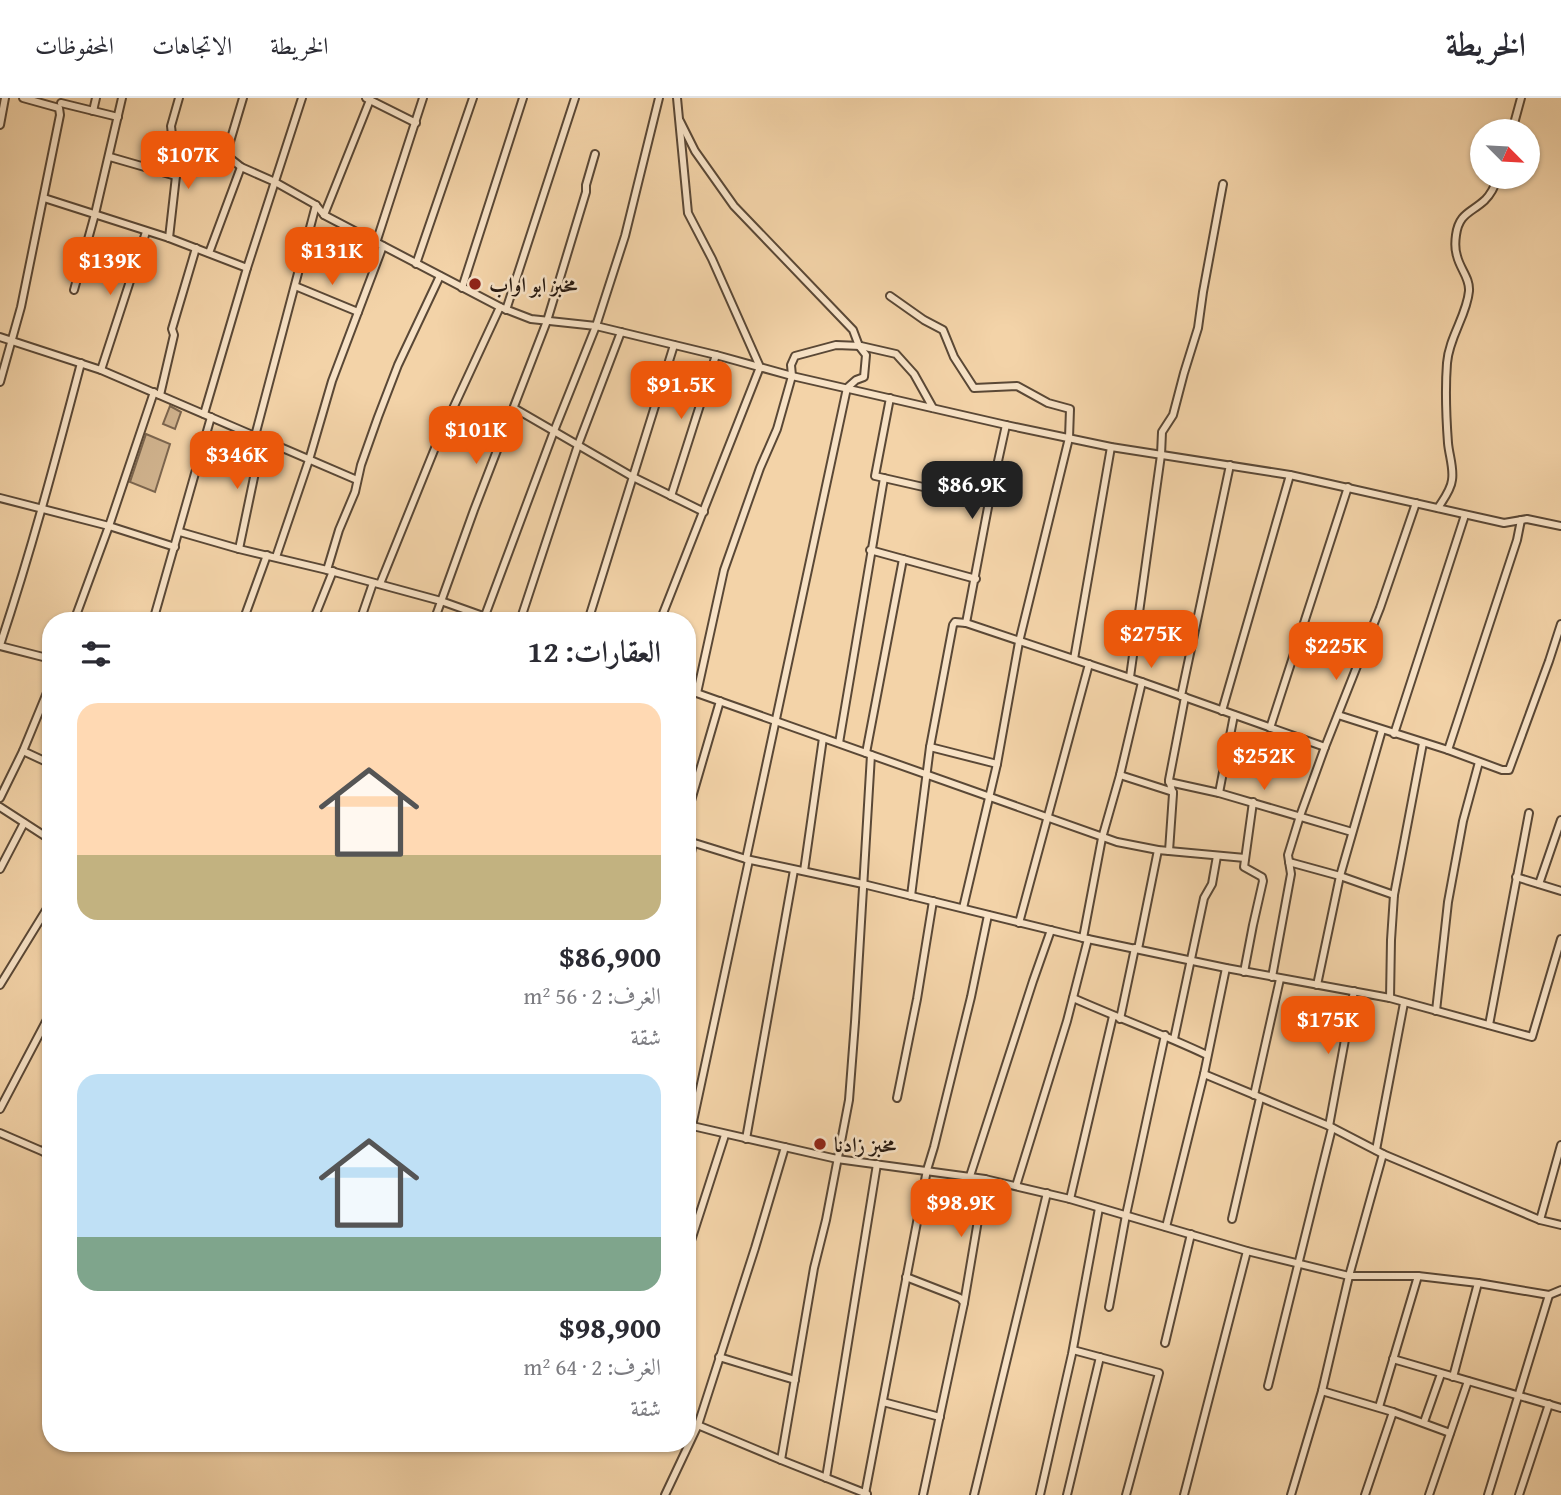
<!DOCTYPE html>
<html lang="ar">
<head>
<meta charset="utf-8">
<style>
	:root { --surface:#fff; --page:#f7f7f7; --text:#2b2b33; --muted:#7c7c81; --line:#e1e1e2; --accent:#ea580c }
	body { margin:0; font-family:"Gentium Book Plus",Amiri,serif; background:var(--page); color:var(--text); direction:rtl; height:100vh; display:flex; flex-direction:column; font-size:26px; white-space:nowrap }
	* { box-sizing:border-box; margin:0 }
	p { font-size:23px; color:var(--muted) }
	.icon { flex:none; width:38px; height:38px; fill:none; stroke:currentColor; stroke-width:2; stroke-linecap:round; stroke-linejoin:round }
	.map { position:relative; flex:1; overflow:hidden; direction:ltr }
	.details { position:absolute; left:42px; top:514px; width:654px; height:840px; display:flex; flex-direction:column; background:var(--surface); border-radius:28px; box-shadow:0 2px 5px #0004; direction:rtl }
	.details>* { flex:none }
	.needle { width:46px; rotate:114deg }
	.controls { position:absolute; left:1470px; top:21px; display:grid; gap:14px }
	.controls a { display:grid; place-items:center; width:70px; height:70px; border-radius:50%; background:var(--surface); box-shadow:0 2px 5px #0004; font-size:35px }
	.price { position:absolute; translate:-50% -60px; padding:0 16px; border-radius:14px; background:var(--accent); color:#fff; font-size:23px; line-height:46px; filter:drop-shadow(0 2px 4px #0008) }
	.price::after { content:''; position:absolute; left:50%; top:42px; width:21px; height:16px; margin-left:-10px; background:inherit; clip-path:polygon(0 0,100% 0,50% 100%) }
	.price.current { background:#222; color:#fff }
	ul { padding:0; list-style:none }
	li { display:grid; align-content:center; gap:14px; height:371px; padding:0 35px }
	li span { display:grid; place-items:center; height:217px; border-radius:21px; color:#555 }
	li>.icon { margin-inline-start:auto }
	span .icon { width:126px; height:126px; fill:#fffc; stroke-width:1 }
	li b { font-size:30px }
	h2 { display:flex; justify-content:space-between; align-items:center; height:84px; padding:0 35px; font-size:30px }
	header { display:flex; align-items:center; gap:42px; box-sizing:border-box; height:98px; padding:0 35px; background:var(--surface); border-bottom:2px solid var(--line) }
	header strong { font-size:33px }
	nav { display:flex; gap:38px; margin-inline-start:auto; font-size:24px }
	.map>svg:first-child { display:block }
	.green { fill:#d0b38e; stroke:#7c664f; stroke-width:2 }
	.lines { fill:none; stroke-linecap:round; stroke-linejoin:round }
	.street-casing { stroke:#5a4836; stroke-width:10 }
	.street { stroke:#f7e2c6; stroke-width:6 }
	.poi-dot { fill:#8f2418; stroke:#f7e2c6; stroke-width:2.5 }
	.labels { text-anchor:middle; dominant-baseline:central; stroke-width:5; stroke-linejoin:round; paint-order:stroke }
	.poi-label { font-size:21px; font-weight:bold; fill:#271910; stroke:#f7e2c6; text-anchor:start }
</style>
</head>
<body>
<header>
<strong>الخريطة</strong>
<nav><a>الخريطة</a><a>الاتجاهات</a><a>المحفوظات</a></nav>
</header>
<div class="map">
<svg width="1561" height="1397" viewBox="0 0 1561 1397">
	<rect width="100%" height="100%" fill="#f3d3a8"/>
	<filter id="stains"><feTurbulence type="fractalNoise" baseFrequency=".00286" numOctaves="4"/><feColorMatrix values="0 0 0 0 .2 0 0 0 0 .09 0 0 0 0 .02 0 0 0 .5 -.17"/></filter>
	<radialGradient id="worn" r=".72"><stop offset=".6" stop-color="#630" stop-opacity="0"/><stop offset="1" stop-color="#630" stop-opacity=".3"/></radialGradient>
	<g class="green">
		<polygon points="170,308 181,314 175,331 163,326"/>
		<polygon points="146,336 170,346 155,394 130,384"/>
	</g>
	<g class="lines">
		<defs>
			<g id="street">
				<polyline points="179,0 171,28 172,37 211,49 226,57 241,69 275,84 316,107 324,117 500,209 531,221 596,228 716,257 792,278 1006,327 1111,349 1290,377 1504,425 1527,421 1561,428"/>
				<polyline points="366,0 416,25"/>
				<polyline points="61,5 118,19"/>
				<polyline points="93,13 96,0"/>
				<polyline points="680,23 695,53 734,108 853,232 859,248 866,257 864,279 856,282 847,290 746,761"/>
				<polyline points="0,27 5,0"/>
				<polyline points="1512,33 1521,0"/>
				<polyline points="226,57 243,0"/>
				<polyline points="110,59 176,78"/>
				<polyline points="44,100 169,140 247,170"/>
				<polyline points="324,117 370,2"/>
				<polyline points="169,140 176,78 184,41"/>
				<polyline points="376,145 423,0"/>
				<polyline points="209,155 241,69"/>
				<polyline points="416,166 473,0"/>
				<polyline points="295,188 358,214"/>
				<polyline points="462,190 523,0"/>
				<polyline points="74,192 95,116 122,0"/>
				<polyline points="890,198 924,222 943,232 954,259 974,290 1017,288 1048,305 1070,311 1069,340 1019,544 997,666 963,810"/>
				<polyline points="506,212 575,0"/>
				<polyline points="0,239 101,272 357,382"/>
				<polyline points="101,272 146,134"/>
				<polyline points="0,284 21,209 60,17 59,10 23,0"/>
				<polyline points="160,297 174,237 172,231 196,150"/>
				<polyline points="890,300 875,378 989,404"/>
				<polyline points="514,310 633,379 704,414"/>
				<polyline points="204,316 247,170 302,0"/>
				<polyline points="255,338 316,107"/>
				<polyline points="671,398 716,257"/>
				<polyline points="0,400 109,428 175,449"/>
				<path d="M1438 410C1443 402 1451 392 1452 382 1454 370 1449 357 1448 345 1446 318 1445 291 1447 265 1449 239 1467 217 1469 193 1470 180 1460 171 1457 158 1455 152 1455 144 1456 137 1459 115 1471 115 1485 102 1492 95 1495 88 1498 79"/>
				<polyline points="180,434 239,451 327,472 441,503 497,523"/>
				<polyline points="239,451 262,341"/>
				<polyline points="870,452 976,481"/>
				<polyline points="276,459 309,362 332,283 383,148"/>
				<polyline points="327,472 339,432 355,394 361,367 378,319 398,267 440,178"/>
				<polyline points="380,486 437,345 500,209"/>
				<polyline points="74,523 109,428 154,294"/>
				<polyline points="153,523 211,319"/>
				<polyline points="243,523 267,457"/>
				<polyline points="313,523 333,473"/>
				<polyline points="360,523 373,485"/>
				<polyline points="434,523 474,412 547,223 586,94 586,87 595,56"/>
				<polyline points="483,523 554,333 596,228 625,138 659,0"/>
				<polyline points="520,523 578,347 621,234"/>
				<polyline points="588,523 674,247"/>
				<polyline points="660,523 760,269 712,161 688,115 677,0"/>
				<polyline points="966,525 989,404 1006,327"/>
				<path d="M0 547C31 454 56 360 81 265"/>
				<polyline points="0,548 51,561"/>
				<polyline points="1074,561 1111,349"/>
				<polyline points="1130,579 1161,357 1162,334 1173,317 1184,275 1198,230 1203,194 1223,86"/>
				<polyline points="688,592 1117,744 1158,752 1245,760"/>
				<polyline points="697,595 724,472 760,370 777,331 792,278 791,267 795,258 836,247 861,248 896,256 914,276 933,310"/>
				<polyline points="1181,598 1230,367"/>
				<polyline points="1222,613 1290,377"/>
				<polyline points="1338,617 1448,652 1502,672 1509,672 1549,563 1561,526"/>
				<polyline points="1270,630 1348,389"/>
				<polyline points="1394,636 1465,417"/>
				<polyline points="839,645 884,380"/>
				<polyline points="930,649 997,666"/>
				<polyline points="1448,652 1517,442 1521,422"/>
				<polyline points="23,653 51,666"/>
				<polyline points="866,655 903,461"/>
				<polyline points="1120,677 1173,694"/>
				<polyline points="1169,684 1219,695 1352,734"/>
				<polyline points="1219,695 1234,617"/>
				<polyline points="0,700 23,653 51,585"/>
				<polyline points="0,709 51,742"/>
				<polyline points="688,713 720,603"/>
				<polyline points="688,743 746,761 863,786 1083,840 1226,870 1390,900 1532,939 1561,841"/>
				<polyline points="1169,753 1173,696 1169,682 1185,599"/>
				<polyline points="1289,764 1340,778 1394,797"/>
				<polyline points="688,769 693,745"/>
				<polyline points="0,771 24,725"/>
				<polyline points="804,773 823,640"/>
				<polyline points="1516,779 1561,793"/>
				<polyline points="1539,786 1561,722"/>
				<polyline points="911,798 930,649 953,527 955,524 966,525 1142,584 1325,649"/>
				<polyline points="1019,825 1089,566"/>
				<polyline points="1083,840 1102,740 1120,677 1142,584"/>
				<polyline points="1138,851 1158,752"/>
				<polyline points="1244,874 1253,827 1263,783 1262,779 1244,769 1253,704"/>
				<polyline points="1272,879 1291,776 1288,757 1300,718 1325,649 1380,510 1416,405"/>
				<polyline points="0,887 51,804"/>
				<polyline points="1317,887 1340,778 1382,632"/>
				<path d="M1073 900C1118 920 1163 936 1207 957"/>
				<polyline points="1390,900 1391,842 1394,797 1423,645"/>
				<polyline points="1436,913 1448,804 1463,723 1479,664"/>
				<polyline points="1120,921 1135,850"/>
				<polyline points="1489,927 1529,715"/>
				<polyline points="1174,941 1204,800 1212,786 1217,758"/>
				<polyline points="1204,976 1329,1028 1383,1056 1540,1122 1561,1127"/>
				<polyline points="1254,997 1280,881"/>
				<polyline points="897,1000 917,901 933,803"/>
				<polyline points="0,1011 51,914"/>
				<polyline points="688,1027 837,1061 985,1081 1070,1101 1247,1153 1349,1178 1418,1178 1478,1185 1549,1197 1561,1192"/>
				<polyline points="692,1028 749,762"/>
				<polyline points="1329,1028 1354,893"/>
				<polyline points="0,1035 51,1057"/>
				<polyline points="746,1041 794,772"/>
				<polyline points="1376,1052 1404,905"/>
				<polyline points="44,1054 51,1039"/>
				<polyline points="970,1078 1033,883 1051,832"/>
				<polyline points="1016,1088 1067,923 1088,841"/>
				<polyline points="1070,1101 1113,918"/>
				<polyline points="1232,1121 1260,1000"/>
				<polyline points="1540,1122 1561,1047"/>
				<polyline points="1166,1129 1204,976 1226,870"/>
				<polyline points="688,1152 725,1037"/>
				<polyline points="906,1179 960,1200 964,1205 923,1397"/>
				<polyline points="964,1205 985,1081"/>
				<polyline points="1109,1209 1126,1117 1165,937"/>
				<polyline points="1165,1245 1191,1136"/>
				<polyline points="1073,1252 1159,1275 1126,1397"/>
				<polyline points="719,1259 795,1282"/>
				<polyline points="1393,1261 1561,1310"/>
				<polyline points="1453,1279 1478,1185"/>
				<polyline points="1268,1288 1332,1030"/>
				<polyline points="1322,1293 1393,1314 1450,1335"/>
				<polyline points="883,1304 940,1319"/>
				<polyline points="1379,1309 1418,1178"/>
				<polyline points="688,1323 781,1362 867,1396"/>
				<polyline points="1424,1324 1441,1276"/>
				<polyline points="781,1362 814,1170 826,1122 849,1002 855,924 871,657"/>
				<polyline points="826,1380 877,1066"/>
				<polyline points="865,1396 927,1072 934,1049 971,899 988,817"/>
				<polyline points="665,1397 698,1327 755,1150 785,1049"/>
				<polyline points="974,1397 1047,1095"/>
				<polyline points="1040,1397 1072,1256 1099,1110"/>
				<polyline points="1067,1397 1100,1259"/>
				<polyline points="1184,1397 1247,1153"/>
				<polyline points="1291,1397 1322,1293 1349,1178 1383,1056"/>
				<polyline points="1365,1397 1393,1314"/>
				<polyline points="1429,1397 1468,1283"/>
				<polyline points="1488,1397 1549,1197"/>
				<polyline points="1519,1397 1549,1306"/>
			</g>
		</defs>
		<use href="#street" class="street-casing"/>
		<use href="#street" class="street"/>
	</g>
	<g class="poi-dot">
		<circle cx="475" cy="186" r="7"/>
		<circle cx="820" cy="1046" r="7"/>
	</g>
	<g class="labels">
		<g class="poi-label">
			<text x="489" y="186">مخبز ابو اواب</text>
			<text x="834" y="1046">مخبز زادنا</text>
		</g>
	</g>
	<rect width="100%" height="100%" filter="url(#stains)"/>
	<rect width="100%" height="100%" fill="url(#worn)"/>
</svg>
<div class="controls">
<a><svg class="needle" viewBox="-14 -14 28 28"><path d="M0-13l5 13h-10z" fill="#e53935"/><path d="M0 13l5-13h-10z" fill="#7c7c81"/></svg></a>
</div>
<b class="price" style="left:188px;top:93px">$107K</b>
<b class="price" style="left:332px;top:189px">$131K</b>
<b class="price" style="left:110px;top:199px">$139K</b>
<b class="price" style="left:681px;top:323px">$91.5K</b>
<b class="price" style="left:476px;top:368px">$101K</b>
<b class="price" style="left:237px;top:393px">$346K</b>
<b class="price current" style="left:972px;top:423px">$86.9K</b>
<b class="price" style="left:1151px;top:572px">$275K</b>
<b class="price" style="left:1336px;top:584px">$225K</b>
<b class="price" style="left:1264px;top:694px">$252K</b>
<b class="price" style="left:1328px;top:958px">$175K</b>
<b class="price" style="left:961px;top:1141px">$98.9K</b>
<section class="details">
<h2>العقارات: 12<svg class="icon" aria-label="filters" viewBox="0 0 24 24"><path d="M4 7h16M4 17h16"/><circle cx="9" cy="7" r="2"/><circle cx="15" cy="17" r="2"/></svg></h2>
<ul>
<li><span style="background:linear-gradient(#ffd9b3 70%,#c2b280 0)"><svg class="icon" aria-label="home" viewBox="0 0 24 24"><path d="M3 11l9-7 9 7M6 9v11h12V9"/></svg></span><div><b>$86,900</b><p>الغرف: 2 · 56 m²</p><p>شقة</p></div></li>
<li><span style="background:linear-gradient(#bfe0f5 75%,#7fa58c 0)"><svg class="icon" aria-label="home" viewBox="0 0 24 24"><path d="M3 11l9-7 9 7M6 9v11h12V9"/></svg></span><div><b>$98,900</b><p>الغرف: 2 · 64 m²</p><p>شقة</p></div></li>
</ul>
</section>
</div>
</body>
</html>
